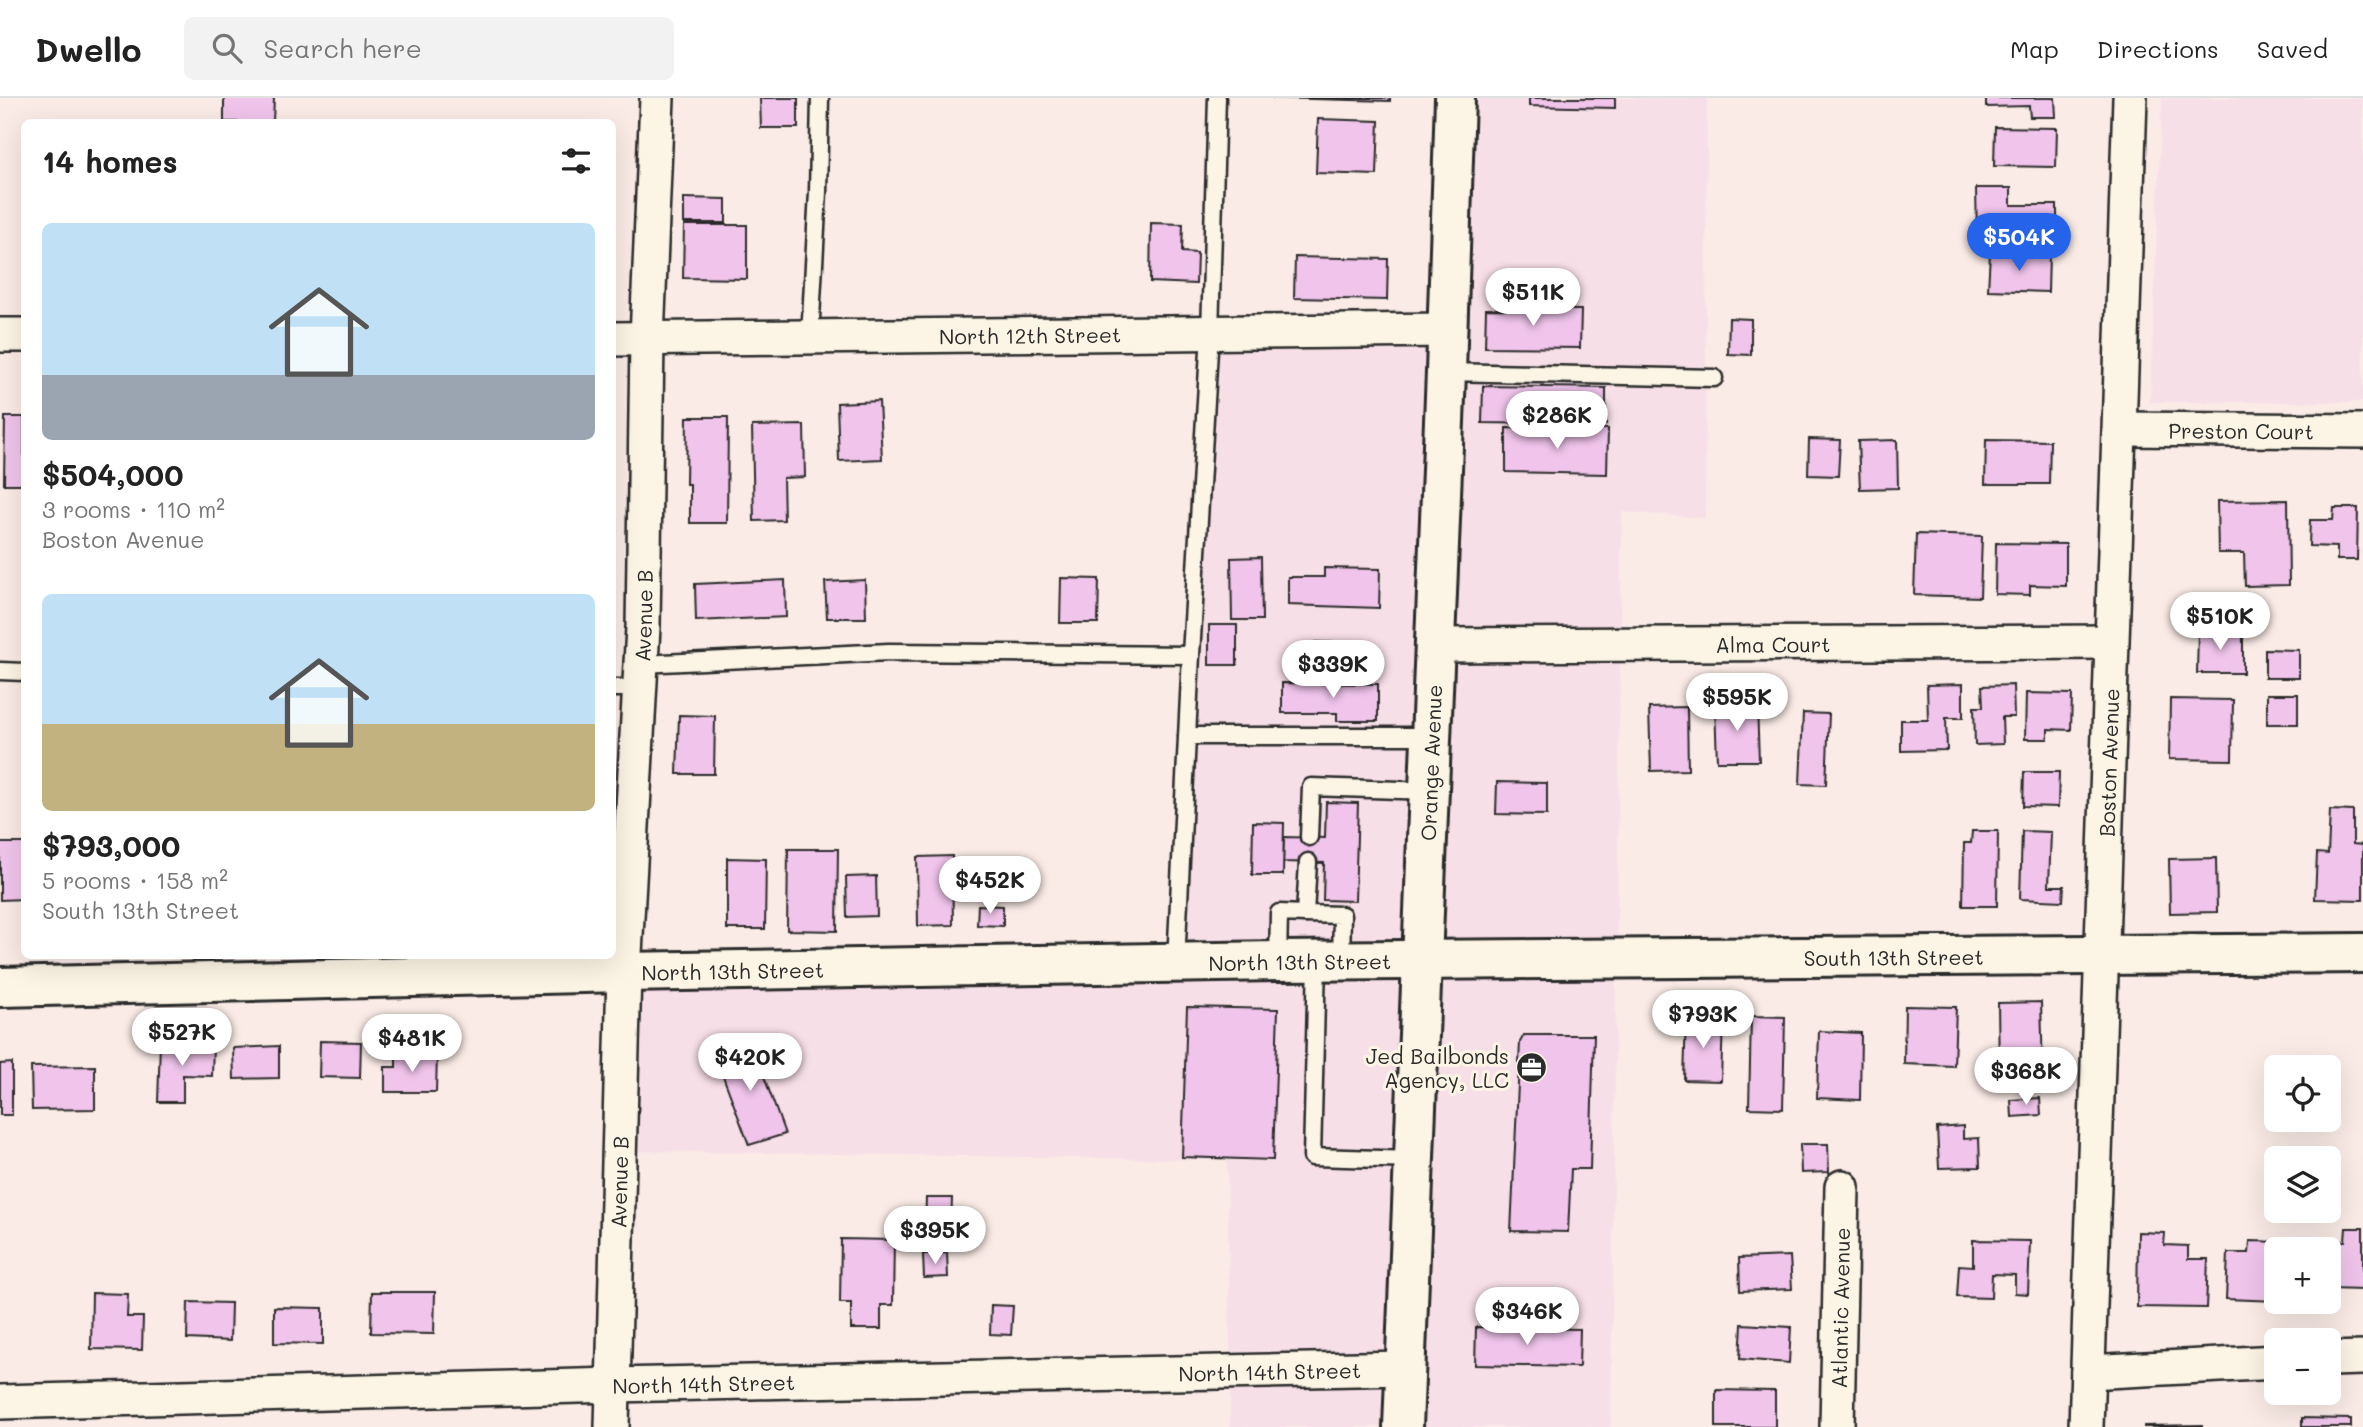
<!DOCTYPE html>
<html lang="en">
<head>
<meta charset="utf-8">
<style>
	:root { --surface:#fff; --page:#f2f2f2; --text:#222; --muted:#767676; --line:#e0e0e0; --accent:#2563eb }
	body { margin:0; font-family:Mali,sans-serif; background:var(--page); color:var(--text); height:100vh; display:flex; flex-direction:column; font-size:26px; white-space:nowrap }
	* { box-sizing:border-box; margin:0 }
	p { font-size:23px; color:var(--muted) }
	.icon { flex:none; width:38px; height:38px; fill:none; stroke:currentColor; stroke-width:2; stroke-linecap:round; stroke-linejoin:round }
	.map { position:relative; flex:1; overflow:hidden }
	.drawer { position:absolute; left:21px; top:21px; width:595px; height:840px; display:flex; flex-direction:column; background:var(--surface); border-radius:10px; box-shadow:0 7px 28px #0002 }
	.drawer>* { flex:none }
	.fabs { position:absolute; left:2264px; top:957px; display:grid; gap:14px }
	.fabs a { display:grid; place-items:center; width:77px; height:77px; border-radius:10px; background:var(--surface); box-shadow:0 7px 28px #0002; font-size:35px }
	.price { position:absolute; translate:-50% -60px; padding:0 16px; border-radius:24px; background:#fff; color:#222; font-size:23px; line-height:46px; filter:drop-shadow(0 2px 4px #0008) }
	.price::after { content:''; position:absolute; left:50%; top:42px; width:21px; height:16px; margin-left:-10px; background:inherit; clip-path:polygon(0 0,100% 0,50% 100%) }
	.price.on { background:var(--accent); color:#fff }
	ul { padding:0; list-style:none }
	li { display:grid; align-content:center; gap:14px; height:371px; padding:0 21px }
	li span { display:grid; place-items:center; height:217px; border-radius:10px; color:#555 }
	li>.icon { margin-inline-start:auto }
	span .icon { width:126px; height:126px; fill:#fffc; stroke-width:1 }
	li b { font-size:30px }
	h2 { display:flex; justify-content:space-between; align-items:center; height:84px; padding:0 21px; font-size:30px }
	header { display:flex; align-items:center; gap:42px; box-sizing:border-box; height:98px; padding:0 35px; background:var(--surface); border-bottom:2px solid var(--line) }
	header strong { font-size:33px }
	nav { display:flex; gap:38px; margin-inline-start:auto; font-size:24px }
	.search { width:490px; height:63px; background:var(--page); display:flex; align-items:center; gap:18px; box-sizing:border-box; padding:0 24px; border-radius:10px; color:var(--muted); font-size:26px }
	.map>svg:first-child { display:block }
	.built { fill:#f7dfe8 }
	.building { fill:#f0c4eb; stroke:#2b2b2b; stroke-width:2 }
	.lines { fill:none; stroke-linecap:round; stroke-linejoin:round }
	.service-casing { stroke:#2b2b2b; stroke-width:21 }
	.minor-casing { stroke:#2b2b2b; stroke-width:38 }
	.tertiary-casing { stroke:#2b2b2b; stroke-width:44 }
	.secondary-casing { stroke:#2b2b2b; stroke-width:44 }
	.service { stroke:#fcf5e5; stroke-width:16 }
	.minor { stroke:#fcf5e5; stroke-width:33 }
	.tertiary { stroke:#fcf5e5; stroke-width:38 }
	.secondary { stroke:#fcf5e5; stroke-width:38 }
	.labels { text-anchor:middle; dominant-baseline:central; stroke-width:6; stroke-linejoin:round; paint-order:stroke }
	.street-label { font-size:21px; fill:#2b2b2b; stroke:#fcf5e5 }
	.poi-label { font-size:21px; fill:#2b2b2b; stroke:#fcf5e5; text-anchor:end }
</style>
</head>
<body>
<header>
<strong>Dwello</strong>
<div class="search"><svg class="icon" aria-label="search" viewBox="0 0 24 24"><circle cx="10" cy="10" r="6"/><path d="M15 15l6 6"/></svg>Search here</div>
<nav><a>Map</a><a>Directions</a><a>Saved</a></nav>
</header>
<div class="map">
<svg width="2363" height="1329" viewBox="0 0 2363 1329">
	<rect width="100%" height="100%" fill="#faebe6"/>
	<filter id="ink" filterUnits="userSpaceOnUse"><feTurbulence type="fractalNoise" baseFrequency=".0143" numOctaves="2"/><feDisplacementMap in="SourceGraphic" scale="14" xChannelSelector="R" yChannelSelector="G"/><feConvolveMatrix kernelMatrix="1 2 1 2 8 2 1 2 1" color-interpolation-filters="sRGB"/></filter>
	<g filter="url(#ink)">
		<g class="built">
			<polygon points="1471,0 1707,0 1705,420 1622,414 1620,532 1451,533"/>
			<polygon points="2162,0 2363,0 2363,304 2150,304"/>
			<polygon points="1431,246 1408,848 1176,851 1207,249"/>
			<polygon points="1620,560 1617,846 1440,847 1450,561"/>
			<polygon points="1616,874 1611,1329 1420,1329 1438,876"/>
			<polygon points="1406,876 1390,1256 1230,1259 1227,1062 635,1053 639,888"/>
			<polygon points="1389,1285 1387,1329 1230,1329 1230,1288"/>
		</g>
		<g class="building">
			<polygon points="224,0 274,0 273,24 224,24"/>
			<polygon points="760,0 798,0 798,30 761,30"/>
			<polygon points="1272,0 1390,0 1390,3"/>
			<polygon points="1529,0 1615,0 1615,10 1529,8"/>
			<polygon points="1986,0 2055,0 2056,19 2030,19 2029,8 1986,9"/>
			<polygon points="1318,21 1379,23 1377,77 1316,75"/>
			<polygon points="1995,29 2057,30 2056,69 1994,68"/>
			<polygon points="1976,90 2011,90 2011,107 2057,107 2057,136 1977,137"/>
			<polygon points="684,100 726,101 726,125 684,125"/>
			<polygon points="1151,125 1183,126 1182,154 1197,155 1196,186 1150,184"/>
			<polygon points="684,127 747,127 747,181 683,180"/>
			<polygon points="1990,155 2049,157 2048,194 1988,192"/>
			<polygon points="1295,159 1388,161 1387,202 1294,200"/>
			<polygon points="1486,211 1581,212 1580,250 1485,249"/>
			<polygon points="1729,220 1751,221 1751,257 1728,256"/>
			<polygon points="1483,288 1606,290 1606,327 1482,325"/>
			<polygon points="879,303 882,361 839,363 837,305"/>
			<polygon points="5,319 24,319 24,386 4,386"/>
			<polygon points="687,319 728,319 727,425 690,425 690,386 686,386"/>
			<polygon points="804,327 805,379 783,380 784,422 754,423 752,328"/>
			<polygon points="1506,330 1608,331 1607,376 1506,374"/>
			<polygon points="1809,341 1840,342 1838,378 1808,377"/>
			<polygon points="1897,342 1898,390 1860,391 1858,343"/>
			<polygon points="1986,342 2050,343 2049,386 1985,386"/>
			<polygon points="2288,402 2289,487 2245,488 2244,455 2218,455 2217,403"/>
			<polygon points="2334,410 2358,410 2357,462 2337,462 2337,449 2309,448 2310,422 2333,422"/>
			<polygon points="1916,436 1982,438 1980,499 1914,497"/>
			<polygon points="1996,445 2066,446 2066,488 2030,487 2030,497 1995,496"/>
			<polygon points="1261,459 1262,522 1232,522 1231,460"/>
			<polygon points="1324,470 1380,471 1379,510 1288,507 1288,479 1324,479"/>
			<polygon points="1061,480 1099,481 1098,525 1060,525"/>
			<polygon points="785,482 786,519 696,523 695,486"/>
			<polygon points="865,482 866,520 827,520 825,484"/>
			<rect x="1209" y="527" width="28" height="40"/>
			<polygon points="2198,533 2243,534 2243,575 2197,575"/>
			<polygon points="1315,544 1376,546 1375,578 1314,576"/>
			<polygon points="2265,551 2299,552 2299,580 2265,580"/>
			<polygon points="1282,585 1378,586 1378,623 1337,623 1337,615 1282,615"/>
			<polygon points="1963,586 1963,620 1946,620 1947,652 1901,653 1901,622 1928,622 1927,587"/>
			<polygon points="2013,587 2014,619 2002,619 2003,646 1975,647 1974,609 1983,609 1982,588"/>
			<polygon points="2026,595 2072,596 2071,632 2048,631 2048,641 2025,641"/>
			<rect x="2267" y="596" width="31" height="30"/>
			<polygon points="2170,601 2233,602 2232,662 2169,661"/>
			<polygon points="1757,607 1759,663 1717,663 1715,608"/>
			<polygon points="1687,609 1688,672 1651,673 1649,610"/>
			<polygon points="1803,615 1829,616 1826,687 1800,686"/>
			<polygon points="679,617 715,618 714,676 677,676"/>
			<polygon points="2024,674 2059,674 2058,709 2023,708"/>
			<polygon points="1497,684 1547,685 1547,717 1496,716"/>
			<polygon points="1326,704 1358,705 1355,803 1323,802 1324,765 1283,764 1284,739 1325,740"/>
			<polygon points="2330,712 2353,713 2353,746 2363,747 2363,802 2315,801 2317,755 2328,756"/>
			<polygon points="1253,724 1284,725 1283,777 1252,777"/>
			<polygon points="1972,733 1998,733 1997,808 1963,808 1964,745 1971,745"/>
			<polygon points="2022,733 2051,734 2049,788 2064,788 2063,803 2020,801"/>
			<polygon points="0,745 24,745 24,801 0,802"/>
			<polygon points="788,751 838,751 837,833 787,832"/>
			<polygon points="952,758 953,827 918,828 917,759"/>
			<polygon points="727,760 766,761 765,831 727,831"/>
			<polygon points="2216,760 2217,814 2170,815 2169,761"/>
			<polygon points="876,778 877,818 847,819 846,779"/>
			<polygon points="978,807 1003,808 1003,828 977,827"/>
			<polygon points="2041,904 2043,974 1999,975 1998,905"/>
			<polygon points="1905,908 1956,909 1954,968 1904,966"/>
			<polygon points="1187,909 1278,911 1273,1062 1182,1059"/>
			<polygon points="1751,918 1785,919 1783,1011 1749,1010"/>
			<polygon points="1686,920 1723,921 1721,983 1684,982"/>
			<polygon points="1819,933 1861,935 1860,1002 1817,1000"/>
			<polygon points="1524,937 1594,937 1590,1071 1571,1071 1568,1134 1511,1133 1520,944"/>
			<polygon points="320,943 361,944 360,980 319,979"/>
			<polygon points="751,943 785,1036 749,1047 714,954"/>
			<polygon points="160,945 213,946 212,978 183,977 183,1004 158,1004"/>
			<polygon points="279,948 279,980 234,981 233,950"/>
			<polygon points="396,955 437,956 436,994 385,994 385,969 396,969"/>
			<polygon points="12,965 12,1017 0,1017 0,966"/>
			<polygon points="95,968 95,1011 32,1012 31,969"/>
			<polygon points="2040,1000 2041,1017 2012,1019 2011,1002"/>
			<polygon points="1963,1028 1963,1041 1979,1040 1980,1069 1939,1070 1937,1030"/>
			<polygon points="1800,1046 1828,1046 1829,1074 1801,1075"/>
			<polygon points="926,1100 952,1100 951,1132 925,1131"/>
			<polygon points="2346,1130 2363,1130 2363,1192 2329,1191 2329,1152 2322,1152 2323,1142 2345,1143"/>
			<polygon points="2138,1134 2165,1135 2164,1147 2188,1148 2188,1161 2208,1161 2206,1210 2137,1209"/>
			<polygon points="841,1141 894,1142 893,1207 881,1207 881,1231 851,1231 851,1205 840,1205"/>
			<polygon points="1973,1142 2030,1143 2028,1196 2015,1195 2015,1177 1992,1176 1991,1200 1957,1199 1959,1167 1973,1168"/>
			<polygon points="2250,1143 2281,1144 2281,1152 2277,1152 2277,1203 2226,1201 2228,1155 2249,1155"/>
			<polygon points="947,1155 948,1179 924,1180 923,1156"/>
			<polygon points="1790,1158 1792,1191 1740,1193 1739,1160"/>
			<polygon points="372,1194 435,1194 434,1236 371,1235"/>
			<polygon points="92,1195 128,1196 127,1219 143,1219 142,1252 91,1251"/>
			<polygon points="188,1204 231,1205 230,1243 187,1241"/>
			<polygon points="991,1207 1013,1208 1011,1237 990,1236"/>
			<polygon points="274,1209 323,1210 323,1246 274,1245"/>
			<polygon points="1742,1226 1791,1229 1789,1265 1740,1261"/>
			<polygon points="1476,1229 1580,1231 1579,1269 1475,1267"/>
			<polygon points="1716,1292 1775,1293 1775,1329 1716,1329"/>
			<polygon points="2302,1320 2351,1321 2351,1329 2302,1329"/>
			<polygon points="2202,1327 2202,1329 2144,1329 2144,1328"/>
		</g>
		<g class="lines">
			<defs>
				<g id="service">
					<polyline points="810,239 818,94 820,0"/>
					<polyline points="1446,274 1714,280"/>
					<polyline points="641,566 889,554 1191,557"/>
					<polyline points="0,573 24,574"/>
					<polyline points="612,590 639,590"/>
					<polyline points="1187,638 1431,638"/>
					<polyline points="1309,739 1311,689 1430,693"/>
					<polyline points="1305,816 1342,817 1341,863"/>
					<polyline points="1278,863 1279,815 1305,816 1308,764"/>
					<polyline points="1317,863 1312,1059 1415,1062"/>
					<polyline points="1176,865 1191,557 1210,235 1217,0"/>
				</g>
				<g id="minor">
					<polyline points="0,237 24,237"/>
					<path id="s1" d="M612 241 1448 232"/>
					<path id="s2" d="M2120 331 2363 333"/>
					<path id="s3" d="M1435 547 2111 544"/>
					<polyline points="2329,1261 2363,1260"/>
					<polyline points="2088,1274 2277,1264"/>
					<path id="s4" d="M0 1304 614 1287 1405 1270"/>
					<path id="s5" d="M612 1329 624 874 643 529 647 241 657 0"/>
					<path id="s6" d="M1837 1329 1842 1089"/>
					<path id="s7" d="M2086 1329 2130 0"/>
				</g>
				<g id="tertiary">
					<path id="s8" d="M0 889 624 874 1278 863 2363 855"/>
				</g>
				<g id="secondary">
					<path id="s9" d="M1403 1329 1446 274 1455 0"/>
				</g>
			</defs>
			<use href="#service" class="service-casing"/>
			<use href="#minor" class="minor-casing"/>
			<use href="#tertiary" class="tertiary-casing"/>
			<use href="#secondary" class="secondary-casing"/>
			<use href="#service" class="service"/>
			<use href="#minor" class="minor"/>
			<use href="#tertiary" class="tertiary"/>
			<use href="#secondary" class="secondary"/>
		</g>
	</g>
	<defs>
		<symbol id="office-disc" viewBox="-11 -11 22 22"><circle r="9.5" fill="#2b2b2b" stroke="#fcf5e5"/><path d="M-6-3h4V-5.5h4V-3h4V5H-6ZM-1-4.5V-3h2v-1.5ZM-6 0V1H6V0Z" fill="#fff"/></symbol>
	</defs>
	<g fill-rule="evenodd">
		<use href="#office-disc" x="1514" y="952" width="35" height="35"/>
	</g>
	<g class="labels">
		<g class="street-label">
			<text stroke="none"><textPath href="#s1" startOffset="418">North 12th Street</textPath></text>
			<text stroke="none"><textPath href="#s2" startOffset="121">Preston Court</textPath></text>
			<text stroke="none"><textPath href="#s5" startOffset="812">Avenue B</textPath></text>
			<text stroke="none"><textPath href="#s3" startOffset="338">Alma Court</textPath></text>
			<text stroke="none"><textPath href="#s7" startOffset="665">Boston Avenue</textPath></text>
			<text stroke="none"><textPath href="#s9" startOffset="665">Orange Avenue</textPath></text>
			<text stroke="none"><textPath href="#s8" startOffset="1894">South 13th Street</textPath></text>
			<text stroke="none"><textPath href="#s8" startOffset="1300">North 13th Street</textPath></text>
			<text stroke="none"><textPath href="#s8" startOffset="733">North 13th Street</textPath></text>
			<text stroke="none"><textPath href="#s5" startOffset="245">Avenue B</textPath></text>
			<text stroke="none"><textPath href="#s6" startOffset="119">Atlantic Avenue</textPath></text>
			<text stroke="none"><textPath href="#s4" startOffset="1270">North 14th Street</textPath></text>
			<text stroke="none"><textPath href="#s4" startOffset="704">North 14th Street</textPath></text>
		</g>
		<g class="poi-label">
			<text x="1509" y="957">Jed Bailbonds<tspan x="1509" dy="24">Agency, LLC</tspan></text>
		</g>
	</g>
</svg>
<div class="fabs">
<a><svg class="icon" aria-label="locate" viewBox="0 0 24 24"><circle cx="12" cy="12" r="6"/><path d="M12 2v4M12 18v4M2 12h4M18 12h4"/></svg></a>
<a><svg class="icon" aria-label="layers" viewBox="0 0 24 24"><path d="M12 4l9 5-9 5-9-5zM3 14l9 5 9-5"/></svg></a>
<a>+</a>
<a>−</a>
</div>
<b class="price on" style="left:2019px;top:175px">$504K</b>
<b class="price" style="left:1533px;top:230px">$511K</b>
<b class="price" style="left:1557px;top:353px">$286K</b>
<b class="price" style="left:2220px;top:554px">$510K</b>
<b class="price" style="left:1333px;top:602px">$339K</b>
<b class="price" style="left:1737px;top:635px">$595K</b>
<b class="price" style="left:990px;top:818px">$452K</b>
<b class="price" style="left:1703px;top:952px">$793K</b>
<b class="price" style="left:182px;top:970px">$527K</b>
<b class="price" style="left:412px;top:976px">$481K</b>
<b class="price" style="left:750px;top:995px">$420K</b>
<b class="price" style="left:2026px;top:1009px">$368K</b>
<b class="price" style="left:935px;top:1168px">$395K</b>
<b class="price" style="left:1527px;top:1249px">$346K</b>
<section class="drawer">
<h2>14 homes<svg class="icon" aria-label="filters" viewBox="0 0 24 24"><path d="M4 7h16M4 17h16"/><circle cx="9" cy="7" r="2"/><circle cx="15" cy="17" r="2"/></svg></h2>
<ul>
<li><span style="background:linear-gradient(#bfe0f5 70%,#9aa5b1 0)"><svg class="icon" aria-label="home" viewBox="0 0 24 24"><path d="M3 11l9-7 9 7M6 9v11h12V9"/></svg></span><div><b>$504,000</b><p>3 rooms · 110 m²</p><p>Boston Avenue</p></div></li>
<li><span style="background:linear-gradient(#bfe0f5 60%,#c2b280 0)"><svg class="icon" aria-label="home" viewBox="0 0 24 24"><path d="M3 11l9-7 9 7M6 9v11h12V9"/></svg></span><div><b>$793,000</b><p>5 rooms · 158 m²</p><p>South 13th Street</p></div></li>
</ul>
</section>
</div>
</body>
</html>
